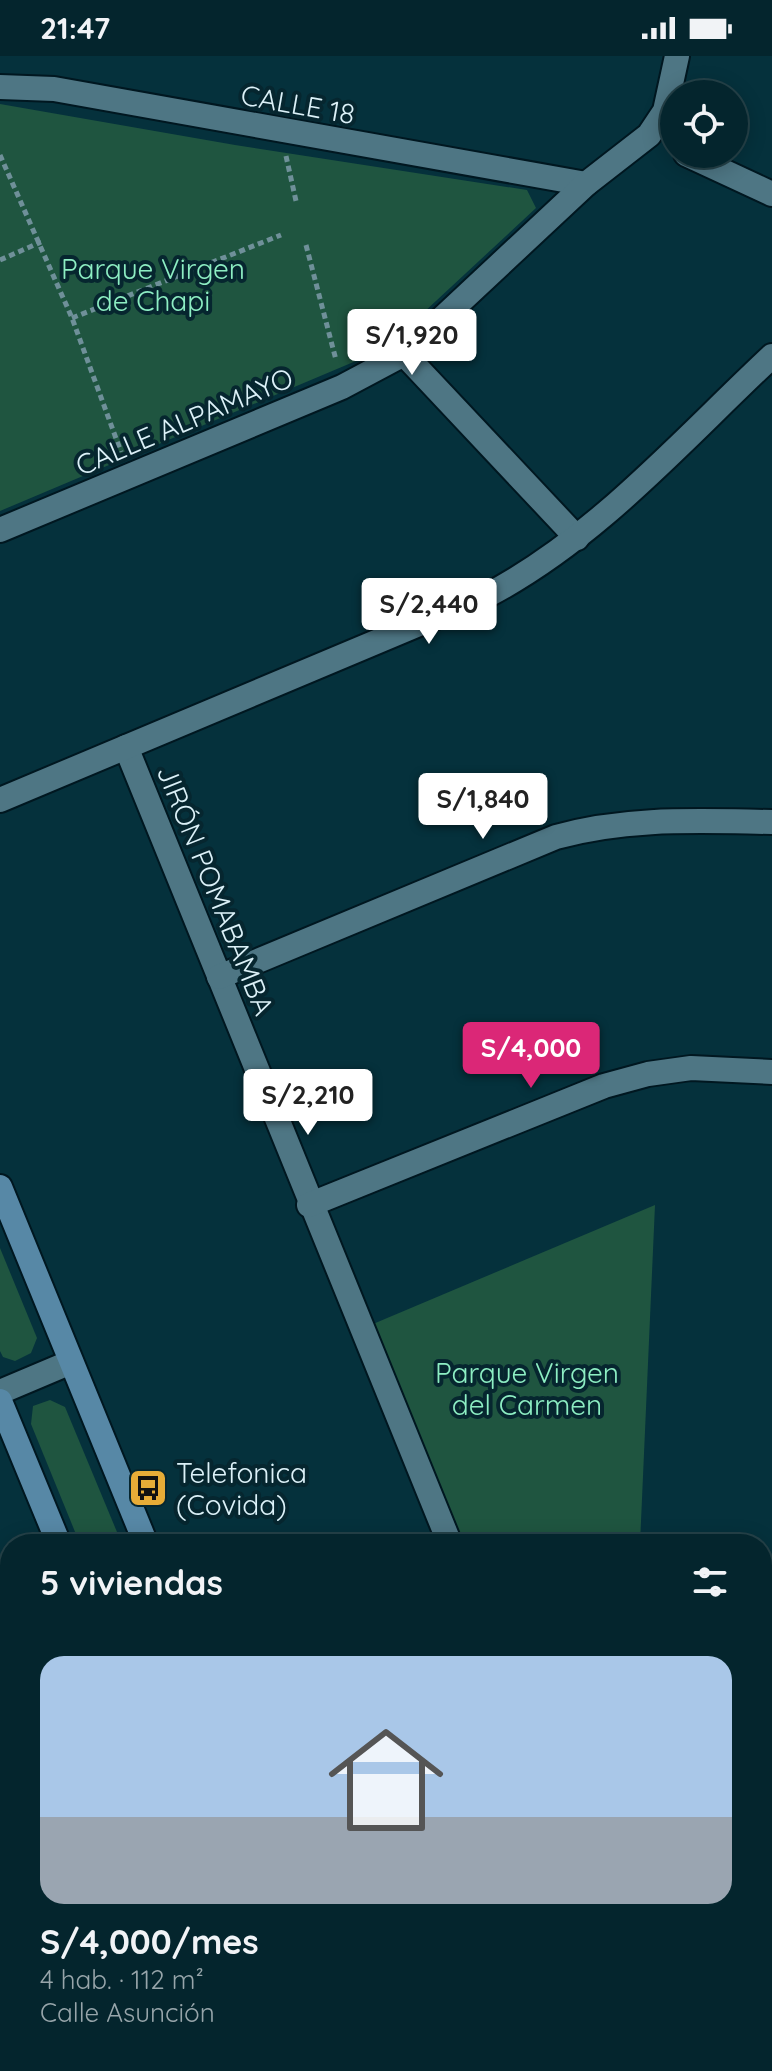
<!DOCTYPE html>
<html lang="es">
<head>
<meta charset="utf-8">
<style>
	:root { --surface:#04252d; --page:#0d2d35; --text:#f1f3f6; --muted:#97a5aa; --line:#254249; --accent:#db2777 }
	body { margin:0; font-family:Quicksand,sans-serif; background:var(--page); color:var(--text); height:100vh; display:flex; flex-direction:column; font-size:30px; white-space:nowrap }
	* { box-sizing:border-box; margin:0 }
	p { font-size:26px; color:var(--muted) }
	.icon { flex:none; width:44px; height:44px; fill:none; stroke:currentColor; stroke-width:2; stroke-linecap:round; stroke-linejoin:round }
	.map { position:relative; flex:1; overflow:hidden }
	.panel { position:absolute; left:0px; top:1478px; width:772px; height:538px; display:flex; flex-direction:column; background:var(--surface); border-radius:32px 32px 0 0; box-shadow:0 4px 20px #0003,0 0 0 2px var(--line) }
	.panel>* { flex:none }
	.fabs { position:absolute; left:660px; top:24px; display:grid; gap:16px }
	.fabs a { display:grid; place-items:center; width:88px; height:88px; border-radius:50%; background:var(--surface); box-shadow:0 4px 20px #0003,0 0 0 2px var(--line); font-size:40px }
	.price { position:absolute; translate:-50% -68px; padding:0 18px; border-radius:8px; background:#fff; color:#222; font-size:26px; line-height:52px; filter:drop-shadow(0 2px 4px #0008) }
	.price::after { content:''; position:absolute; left:50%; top:48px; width:24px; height:18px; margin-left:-12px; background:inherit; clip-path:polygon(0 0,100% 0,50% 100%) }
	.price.active { background:var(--accent); color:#fff }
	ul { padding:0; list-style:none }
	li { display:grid; align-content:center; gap:16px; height:424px; padding:0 40px }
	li+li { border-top:2px solid var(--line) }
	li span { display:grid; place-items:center; height:248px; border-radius:24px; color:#555 }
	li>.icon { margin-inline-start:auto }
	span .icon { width:144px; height:144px; fill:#fffc; stroke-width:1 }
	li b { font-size:34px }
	h2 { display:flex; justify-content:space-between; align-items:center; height:96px; padding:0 40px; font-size:34px }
	.status { display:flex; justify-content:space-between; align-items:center; height:56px; padding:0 40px; background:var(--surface); direction:ltr }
	.status svg { height:22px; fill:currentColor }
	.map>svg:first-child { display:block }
	.green { fill:#1f5540 }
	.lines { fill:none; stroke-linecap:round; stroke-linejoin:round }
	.street-casing { stroke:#001720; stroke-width:28 }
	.secondary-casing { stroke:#001720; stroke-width:28 }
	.path { stroke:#6f9099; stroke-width:5; stroke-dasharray:6 4; stroke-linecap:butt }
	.street { stroke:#4e7684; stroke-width:24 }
	.secondary { stroke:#5788a6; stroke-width:24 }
	.labels { text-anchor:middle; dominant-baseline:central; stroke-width:8; stroke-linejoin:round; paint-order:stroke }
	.street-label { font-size:28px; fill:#dcf1f8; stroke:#06262f }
	.park-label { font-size:28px; fill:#8deec3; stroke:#06262f }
	.poi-label { font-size:28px; fill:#dcf1f8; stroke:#06262f; text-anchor:start }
</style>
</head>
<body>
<div class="status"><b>21:47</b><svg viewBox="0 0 49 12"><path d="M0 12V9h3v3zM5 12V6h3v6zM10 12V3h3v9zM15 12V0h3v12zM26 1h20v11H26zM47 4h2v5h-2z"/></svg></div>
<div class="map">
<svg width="772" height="2015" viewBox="0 0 772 2015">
	<rect width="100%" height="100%" fill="#05313c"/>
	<g class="green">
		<polygon points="0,48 235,89 527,134 536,152 394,284 363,302 0,455"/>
		<polygon points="655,1149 640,1488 464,1488 373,1268"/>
		<polygon points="0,1192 37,1282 31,1297 15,1305 3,1301 0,1295"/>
		<polygon points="50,1344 65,1351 122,1488 80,1488 31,1368 33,1350"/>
		<polygon points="762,1509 769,1510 772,1683 762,1682"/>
	</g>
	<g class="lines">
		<defs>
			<g id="street">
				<polyline points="0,31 54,33 586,128"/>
				<polyline points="686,98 772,138"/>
				<polyline points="404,298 577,482"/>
				<polyline points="0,474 342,331 404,298 586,128 649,79 665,55 677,0"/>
				<polyline points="126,691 450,1488"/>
				<path d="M0 744 488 539C598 481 682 384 772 300"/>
				<path d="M219 921 556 781C627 761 699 765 772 766"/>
				<polyline points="309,1149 604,1030 648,1018 691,1012 772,1016"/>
				<polyline points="0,1336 71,1306"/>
				<polyline points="762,1912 772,1908"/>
				<polyline points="662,2006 666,2015"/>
			</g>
			<g id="secondary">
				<polyline points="0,1131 146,1488"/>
				<polyline points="0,1345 59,1488"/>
				<polyline points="273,2006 277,2015"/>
				<polyline points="359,2006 363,2015"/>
			</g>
		</defs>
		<use href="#street" class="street-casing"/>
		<use href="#secondary" class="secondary-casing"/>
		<g class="path">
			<polyline points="0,99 72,262 121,396"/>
			<polyline points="286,100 296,145"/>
			<polyline points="306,189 336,304"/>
			<polyline points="0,204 41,186"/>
			<polyline points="72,262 281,179"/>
		</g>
		<use href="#street" class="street"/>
		<use href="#secondary" class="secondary"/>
	</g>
	<defs>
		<symbol id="bus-square" viewBox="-11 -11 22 22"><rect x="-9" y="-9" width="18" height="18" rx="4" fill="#e7ac37" stroke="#06262f"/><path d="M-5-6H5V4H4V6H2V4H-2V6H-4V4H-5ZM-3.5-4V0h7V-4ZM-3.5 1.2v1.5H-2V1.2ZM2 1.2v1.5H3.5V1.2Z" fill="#111"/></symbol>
	</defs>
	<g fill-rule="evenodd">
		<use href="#bus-square" x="126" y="1410" width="44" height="44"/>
	</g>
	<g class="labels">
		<g class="street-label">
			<text transform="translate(298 48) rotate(10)">CALLE 18</text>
			<text transform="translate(184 365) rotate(-23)">CALLE ALPAMAYO</text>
			<text transform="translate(216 834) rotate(68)">JIRÓN POMABAMBA</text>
		</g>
		<g class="park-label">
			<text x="153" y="212">Parque Virgen<tspan x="153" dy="32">de Chapi</tspan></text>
			<text x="527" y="1316">Parque Virgen<tspan x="527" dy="32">del Carmen</tspan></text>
		</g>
		<g class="poi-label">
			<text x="176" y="1416">Telefonica<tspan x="176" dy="32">(Covida)</tspan></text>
		</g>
	</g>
</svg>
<div class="fabs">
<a><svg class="icon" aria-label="locate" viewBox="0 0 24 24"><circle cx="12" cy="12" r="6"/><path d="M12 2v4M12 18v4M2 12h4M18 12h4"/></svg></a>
</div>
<b class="price" style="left:412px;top:321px">S/1,920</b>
<b class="price" style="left:429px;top:590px">S/2,440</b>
<b class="price" style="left:483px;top:785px">S/1,840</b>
<b class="price active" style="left:531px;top:1034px">S/4,000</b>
<b class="price" style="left:308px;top:1081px">S/2,210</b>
<section class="panel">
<h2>5 viviendas<svg class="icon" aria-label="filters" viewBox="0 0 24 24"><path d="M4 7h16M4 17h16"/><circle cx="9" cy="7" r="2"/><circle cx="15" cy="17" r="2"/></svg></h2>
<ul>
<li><span style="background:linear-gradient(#a9c7e8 65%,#9aa5b1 0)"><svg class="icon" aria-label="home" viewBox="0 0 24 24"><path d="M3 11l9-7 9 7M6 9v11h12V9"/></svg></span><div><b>S/4,000/mes</b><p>4 hab. · 112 m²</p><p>Calle Asunción</p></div></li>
</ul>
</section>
</div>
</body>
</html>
